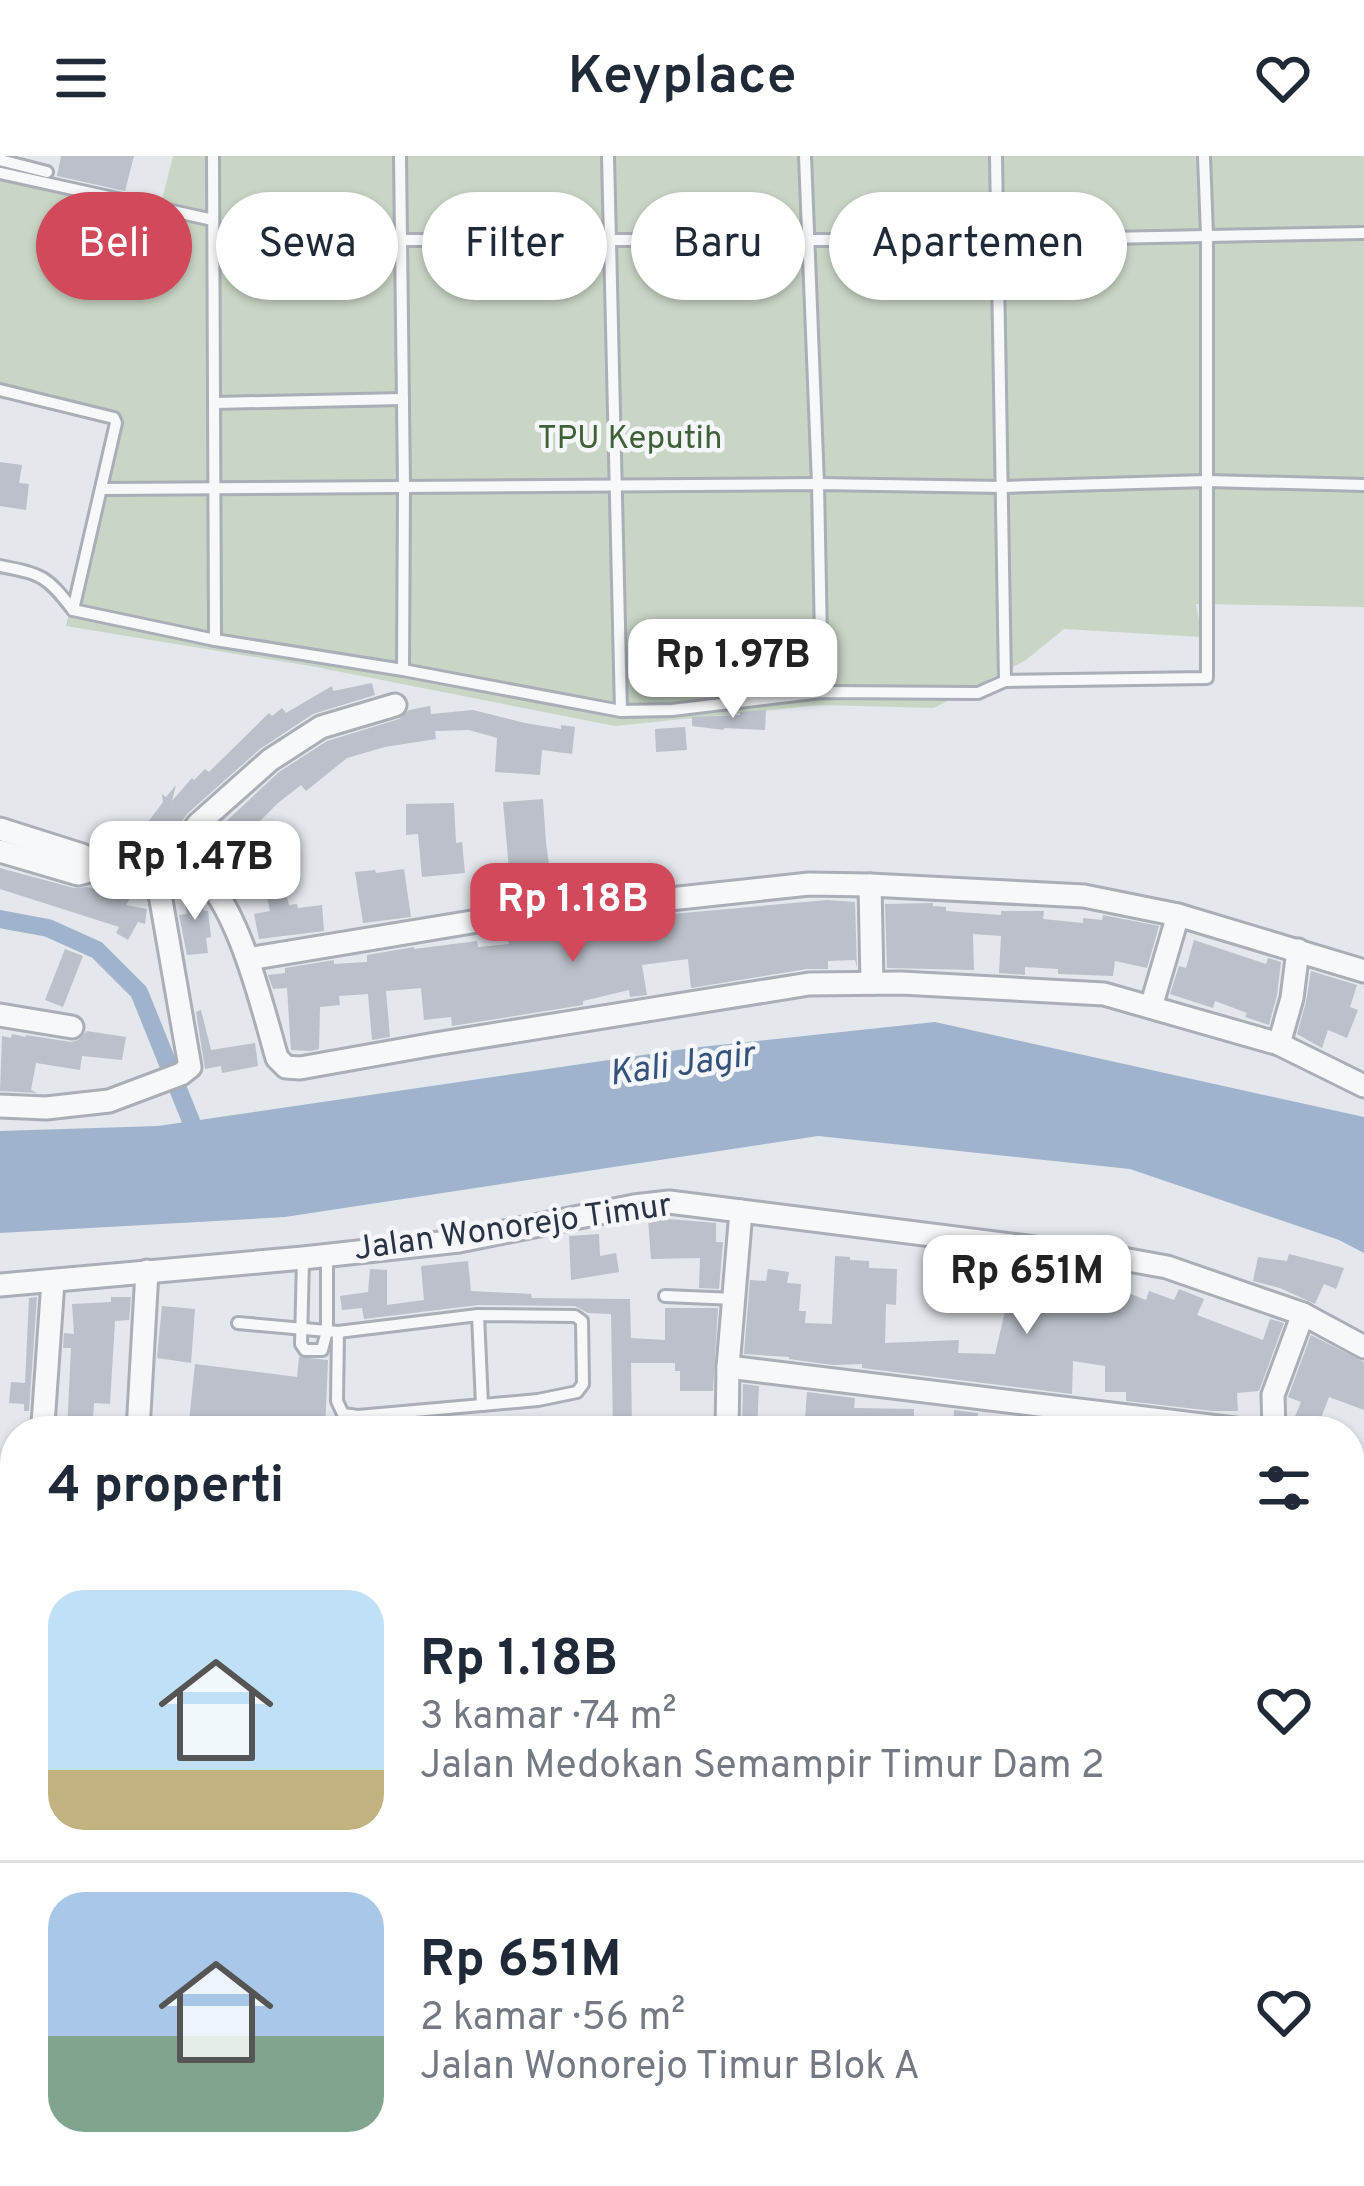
<!DOCTYPE html>
<html lang="id">
<head>
<meta charset="utf-8">
<style>
	:root { --surface:#fff; --page:#f6f6f7; --text:#1f2937; --muted:#747a83; --line:#e0e1e3; --accent:#d1495b }
	body { margin:0; font-family:Overpass,sans-serif; background:var(--page); color:var(--text); height:100vh; display:flex; flex-direction:column; font-size:45px; white-space:nowrap }
	* { box-sizing:border-box; margin:0 }
	p { font-size:39px; color:var(--muted) }
	.icon { flex:none; width:66px; height:66px; fill:none; stroke:currentColor; stroke-width:2; stroke-linecap:round; stroke-linejoin:round }
	.map { position:relative; flex:1; overflow:hidden }
	.side { position:absolute; left:0px; top:1260px; width:1365px; height:771px; display:flex; flex-direction:column; background:var(--surface); border-radius:48px 48px 0 0; box-shadow:0 3px 9px #0004 }
	.side>* { flex:none }
	.top-card { position:absolute; left:36px; top:36px; width:1293px; height:108px; display:flex; gap:24px }
	.price { position:absolute; translate:-50% -102px; padding:0 27px; border-radius:24px; background:#fff; color:#222; font-size:39px; line-height:78px; filter:drop-shadow(0 3px 6px #0008) }
	.price::after { content:''; position:absolute; left:50%; top:72px; width:36px; height:27px; margin-left:-18px; background:inherit; clip-path:polygon(0 0,100% 0,50% 100%) }
	.price.active { background:var(--accent); color:#fff }
	ul { padding:0; list-style:none }
	li { display:flex; align-items:center; gap:36px; height:300px; padding:0 48px }
	li+li { border-top:3px solid var(--line) }
	li span { display:grid; place-items:center; flex:none; width:336px; height:240px; border-radius:36px; color:#555 }
	li>.icon { margin-inline-start:auto }
	span .icon { width:144px; height:144px; fill:#fffc; stroke-width:1 }
	li b { font-size:51px }
	h2 { display:flex; justify-content:space-between; align-items:center; height:144px; padding:0 48px; font-size:51px }
	.tag { padding:0 42px; border-radius:54px; background:var(--surface); box-shadow:0 3px 9px #0004; font-size:42px; line-height:108px }
	.tag.active { background:var(--accent); color:#fff }
	header { display:flex; justify-content:space-between; align-items:center; height:156px; padding:0 48px; background:var(--surface); font-size:54px; font-weight:600 }
	.map>svg:first-child { display:block }
	.green { fill:#c9d6c5 }
	.water { fill:#9fb4cc }
	.lines { fill:none; stroke-linecap:round; stroke-linejoin:round }
	.canal { stroke:#9fb4cc; stroke-width:18 }
	.river { stroke:#9fb4cc; stroke-width:33 }
	.building { fill:#bbc0ca }
	.service-casing { stroke:#a9aeb7; stroke-width:16 }
	.minor-casing { stroke:#a9aeb7; stroke-width:27 }
	.service { stroke:#f7f8fa; stroke-width:10 }
	.minor { stroke:#f7f8fa; stroke-width:21 }
	.labels { text-anchor:middle; dominant-baseline:central; stroke-width:9; stroke-linejoin:round; paint-order:stroke }
	.park-label { font-size:33px; fill:#3f6138; stroke:#f4f6f9 }
	.street-label { font-size:33px; fill:#2b3445; stroke:#f4f6f9 }
	.water-label { font-size:36px; font-style:italic; fill:#34527a; stroke:#f4f6f9 }
</style>
</head>
<body>
<header><svg class="icon" aria-label="menu" viewBox="0 0 24 24"><path d="M4 6h16M4 12h16M4 18h16"/></svg>Keyplace<svg class="icon" aria-label="heart" viewBox="0 0 24 24"><path d="M12 20l-8-8c-3-5 5-10 8-4 3-6 11-1 8 4z"/></svg></header>
<div class="map">
<svg width="1364" height="2030" viewBox="0 0 1364 2030">
	<rect width="100%" height="100%" fill="#e4e7ec"/>
	<polygon class="green" points="173,0 1364,0 1364,451 1196,448 1202,481 1064,473 1026,504 934,552 821,549 615,570 316,511 66,470 112,267 0,235 0,12 161,48"/>
	<g class="water">
		<polygon points="935,866 1364,961 1364,1097 1339,1084 1130,1013 818,980 285,1061 0,1077 0,975 158,970 691,892"/>
		<polygon points="0,1430 15,1431 15,1530 0,1528"/>
		<polygon points="0,1569 15,1572 15,1617 0,1616"/>
	</g>
	<g class="lines">
		<polyline class="canal" points="0,763 48,772 97,794 139,836 191,965"/>
		<polyline class="river" points="138,2016 144,2030"/>
	</g>
	<g class="building">
		<polygon points="61,0 134,0 125,35 57,20"/>
		<polygon points="0,306 22,309 19,327 29,328 26,354 0,350"/>
		<polygon points="372,527 375,539 313,558 260,593 188,657 168,683 166,671 162,691 153,703 131,689 163,646 162,638 166,641 176,629 172,645 192,622 194,624 205,613 209,616 269,557 272,560 282,552 286,557 332,530 333,535"/>
		<polygon points="430,550 431,558 473,554 525,567 561,573 561,569 575,571 572,598 542,594 540,619 495,616 497,582 469,574 435,575 436,583 385,591 347,602 306,635 301,629 278,647 252,673 255,675 245,686 243,684 220,715 204,686 279,616 327,585 399,563 409,554"/>
		<polygon points="766,554 765,574 724,572 724,574 692,570 692,561 740,559 740,556"/>
		<polygon points="685,571 687,594 656,596 655,573"/>
		<polygon points="543,643 546,687 550,716 553,716 555,740 534,742 531,711 509,713 503,646"/>
		<polygon points="454,647 456,687 462,686 465,717 422,721 418,678 406,679 406,648"/>
		<polygon points="0,712 74,732 87,731 105,736 107,729 133,737 126,749 147,753 145,768 138,766 128,784 116,777 119,771 0,733"/>
		<polygon points="404,713 411,761 363,767 355,716 375,714 376,717"/>
		<polygon points="180,727 187,729 199,739 204,755 208,755 211,781 206,782 208,797 187,799 179,759 187,758"/>
		<polygon points="284,729 289,749 297,748 298,752 322,749 324,775 259,783 254,758 270,755 265,733"/>
		<polygon points="827,744 855,746 857,812 855,804 828,805 828,813 807,813 691,832 688,803 642,809 647,839 630,841 629,834 583,845 583,849 452,870 451,861 424,864 421,832 386,835 390,881 372,884 368,838 339,840 340,849 320,851 319,893 311,895 291,894 287,832 273,833 268,819 285,817 285,812 334,804 334,808 367,806 367,799 414,791 414,793 477,785 478,791 509,788 508,785 621,773 620,769 673,765 672,758"/>
		<polygon points="933,747 933,750 946,751 946,755 959,756 1001,759 1001,755 1044,755 1043,763 1083,767 1083,762 1102,764 1103,759 1159,770 1147,812 1115,805 1113,820 1058,818 1058,813 1025,811 1025,819 999,817 1001,780 973,778 974,814 887,812 885,748"/>
		<polygon points="1194,784 1266,808 1268,802 1281,806 1277,839 1269,869 1245,861 1247,857 1215,845 1213,852 1170,838 1179,810 1186,812"/>
		<polygon points="65,793 83,800 63,851 45,844"/>
		<polygon points="1311,815 1357,829 1350,851 1358,854 1347,882 1328,874 1322,892 1297,878 1306,846"/>
		<polygon points="201,854 211,894 255,887 258,910 222,917 221,910 205,913 196,856"/>
		<polygon points="87,875 126,881 122,904 82,900 80,914 36,907 31,934 37,937 0,935 2,880 11,882 12,878 26,881 26,879 71,886 78,884"/>
		<polygon points="669,1063 716,1067 716,1086 723,1086 719,1133 699,1132 700,1102 651,1103 648,1064"/>
		<polygon points="599,1078 600,1100 616,1097 619,1116 571,1124 569,1080"/>
		<polygon points="1289,1098 1344,1112 1336,1133 1324,1128 1315,1148 1280,1132 1253,1125 1258,1101 1287,1105"/>
		<polygon points="835,1100 850,1101 850,1104 869,1105 869,1112 897,1113 896,1149 886,1148 885,1187 959,1184 958,1197 995,1198 1007,1147 970,1137 975,1120 1011,1129 1015,1109 1094,1130 1096,1124 1146,1144 1149,1135 1174,1144 1179,1133 1204,1143 1197,1159 1263,1184 1270,1163 1284,1167 1259,1235 1237,1237 1238,1255 1213,1255 1126,1245 1126,1236 1105,1236 1105,1210 1073,1205 1072,1238 862,1212 862,1208 833,1209 789,1203 789,1201 744,1198 750,1124 766,1125 768,1113 789,1116 787,1127 801,1128 799,1155 806,1155 805,1167 832,1168"/>
		<polygon points="468,1105 471,1135 531,1138 532,1142 630,1143 631,1182 665,1184 665,1152 718,1152 713,1235 680,1235 680,1215 675,1215 675,1207 631,1207 632,1273 613,1273 611,1158 588,1157 575,1150 478,1149 364,1163 362,1152 342,1154 340,1140 368,1136 370,1113 387,1114 387,1149 424,1144 421,1110"/>
		<polygon points="37,1141 29,1255 24,1255 24,1248 9,1247 11,1226 25,1227 29,1142"/>
		<polygon points="111,1141 131,1141 129,1164 115,1165 110,1248 94,1247 92,1275 67,1275 71,1192 63,1192 64,1177 74,1178 72,1148 111,1146"/>
		<polygon points="162,1150 195,1153 191,1207 157,1202"/>
		<polygon points="1311,1179 1364,1206 1364,1254 1329,1241 1316,1275 1289,1275 1301,1246 1288,1241"/>
		<polygon points="299,1201 328,1204 325,1275 265,1267 264,1275 188,1275 195,1208 297,1221"/>
		<polygon points="743,1228 759,1230 757,1275 742,1275"/>
		<polygon points="807,1236 855,1242 854,1252 914,1253 914,1275 873,1275 873,1269 833,1266 832,1275 804,1275"/>
		<polygon points="954,1254 978,1257 978,1260 1072,1268 1071,1275 953,1275"/>
		<polygon points="1350,1330 1364,1335 1364,1384 1350,1382"/>
		<polygon points="0,1634 15,1634 15,1657 0,1656"/>
		<rect x="0" y="1810" width="15" height="39"/>
		<polygon points="88,2016 134,2016 137,2030 87,2026"/>
	</g>
	<g class="lines">
		<defs>
			<g id="service">
				<polyline points="213,0 215,484"/>
				<polyline points="400,0 404,331 403,514"/>
				<polyline points="608,0 621,555"/>
				<polyline points="805,0 818,328 822,536"/>
				<polyline points="996,0 1005,525"/>
				<polyline points="0,4 47,16"/>
				<polyline points="0,17 213,64"/>
				<polyline points="401,84 997,84 1364,77"/>
				<polyline points="0,234 114,262 116,267 73,454"/>
				<polyline points="214,247 403,243"/>
				<polyline points="103,333 818,328 1003,331 1207,325 1364,329"/>
				<path d="M0 410C42 418 47 420 73 454L215 484 403 514 621 555 672 554 822 536 978 537 1005 525 1207 522V79L1204 0"/>
				<polyline points="219,739 279,706"/>
				<polyline points="303,1102 301,1188 305,1194 322,1194 327,1175 327,1100"/>
				<polyline points="665,1140 735,1143"/>
				<polyline points="478,1159 482,1249"/>
				<polyline points="238,1167 338,1176 478,1159 575,1160 582,1165 583,1228 577,1236 538,1244 358,1260 343,1258 337,1245 338,1176"/>
			</g>
			<g id="minor">
				<polyline points="0,673 82,699 100,712"/>
				<polyline points="0,695 78,718 100,712 126,710 138,712 157,721"/>
				<path d="M168 710C176 711 187 712 195 716 236 738 264 857 277 902L286 911 300 912 435 888 809 828 901 827 1104 838 1279 888 1364 930"/>
				<polyline points="162,716 198,668 270,604 321,571 395,549"/>
				<polyline points="870,729 872,827"/>
				<polyline points="248,803 502,761 809,728 870,729 1084,740 1178,759 1364,815"/>
				<polyline points="1151,851 1178,759"/>
				<polyline points="0,859 72,871"/>
				<polyline points="1279,888 1292,842 1298,794"/>
				<polyline points="0,950 46,952 109,945 181,918 190,911 157,721"/>
				<polyline points="0,1129 303,1102 459,1085 634,1050 669,1046 1123,1103 1167,1111 1303,1158 1364,1191"/>
				<polyline points="728,1211 1251,1275"/>
				<polyline points="43,1268 53,1125"/>
				<polyline points="138,1275 147,1115"/>
				<polyline points="727,1275 728,1211 741,1055"/>
				<polyline points="1274,1275 1273,1239 1303,1158"/>
				<polyline points="1350,1313 1364,1320"/>
				<polyline points="1350,1397 1364,1399"/>
				<polyline points="1350,1506 1364,1508"/>
				<polyline points="0,1671 15,1672"/>
				<polyline points="0,1719 15,1719"/>
				<polyline points="0,1990 15,1992"/>
				<polyline points="46,2030 48,2016"/>
				<polyline points="188,2030 188,2016"/>
			</g>
		</defs>
		<use href="#service" class="service-casing"/>
		<use href="#minor" class="minor-casing"/>
		<use href="#service" class="service"/>
		<use href="#minor" class="minor"/>
	</g>
	<g class="labels">
		<g class="park-label">
			<text x="630" y="284">TPU Keputih</text>
		</g>
		<g class="street-label">
			<text transform="translate(513 1073) rotate(-8)">Jalan Wonorejo Timur</text>
		</g>
		<g class="water-label">
			<text transform="translate(682 910) rotate(-8)">Kali Jagir</text>
		</g>
	</g>
</svg>
<b class="price" style="left:733px;top:565px">Rp 1.97B</b>
<b class="price" style="left:195px;top:767px">Rp 1.47B</b>
<b class="price active" style="left:573px;top:809px">Rp 1.18B</b>
<b class="price" style="left:1027px;top:1181px">Rp 651M</b>
<div class="top-card">
<a class="tag active">Beli</a>
<a class="tag">Sewa</a>
<a class="tag">Filter</a>
<a class="tag">Baru</a>
<a class="tag">Apartemen</a>
</div>
<section class="side">
<h2>4 properti<svg class="icon" aria-label="filters" viewBox="0 0 24 24"><path d="M4 7h16M4 17h16"/><circle cx="9" cy="7" r="2"/><circle cx="15" cy="17" r="2"/></svg></h2>
<ul>
<li><span style="background:linear-gradient(#bfe0f5 75%,#c2b280 0)"><svg class="icon" aria-label="home" viewBox="0 0 24 24"><path d="M3 11l9-7 9 7M6 9v11h12V9"/></svg></span><div><b>Rp 1.18B</b><p>3 kamar · 74 m²</p><p>Jalan Medokan Semampir Timur Dam 2</p></div><svg class="icon" aria-label="heart" viewBox="0 0 24 24"><path d="M12 20l-8-8c-3-5 5-10 8-4 3-6 11-1 8 4z"/></svg></li>
<li><span style="background:linear-gradient(#a9c7e8 60%,#7fa58c 0)"><svg class="icon" aria-label="home" viewBox="0 0 24 24"><path d="M3 11l9-7 9 7M6 9v11h12V9"/></svg></span><div><b>Rp 651M</b><p>2 kamar · 56 m²</p><p>Jalan Wonorejo Timur Blok A</p></div><svg class="icon" aria-label="heart" viewBox="0 0 24 24"><path d="M12 20l-8-8c-3-5 5-10 8-4 3-6 11-1 8 4z"/></svg></li>
</ul>
</section>
</div>
</body>
</html>
